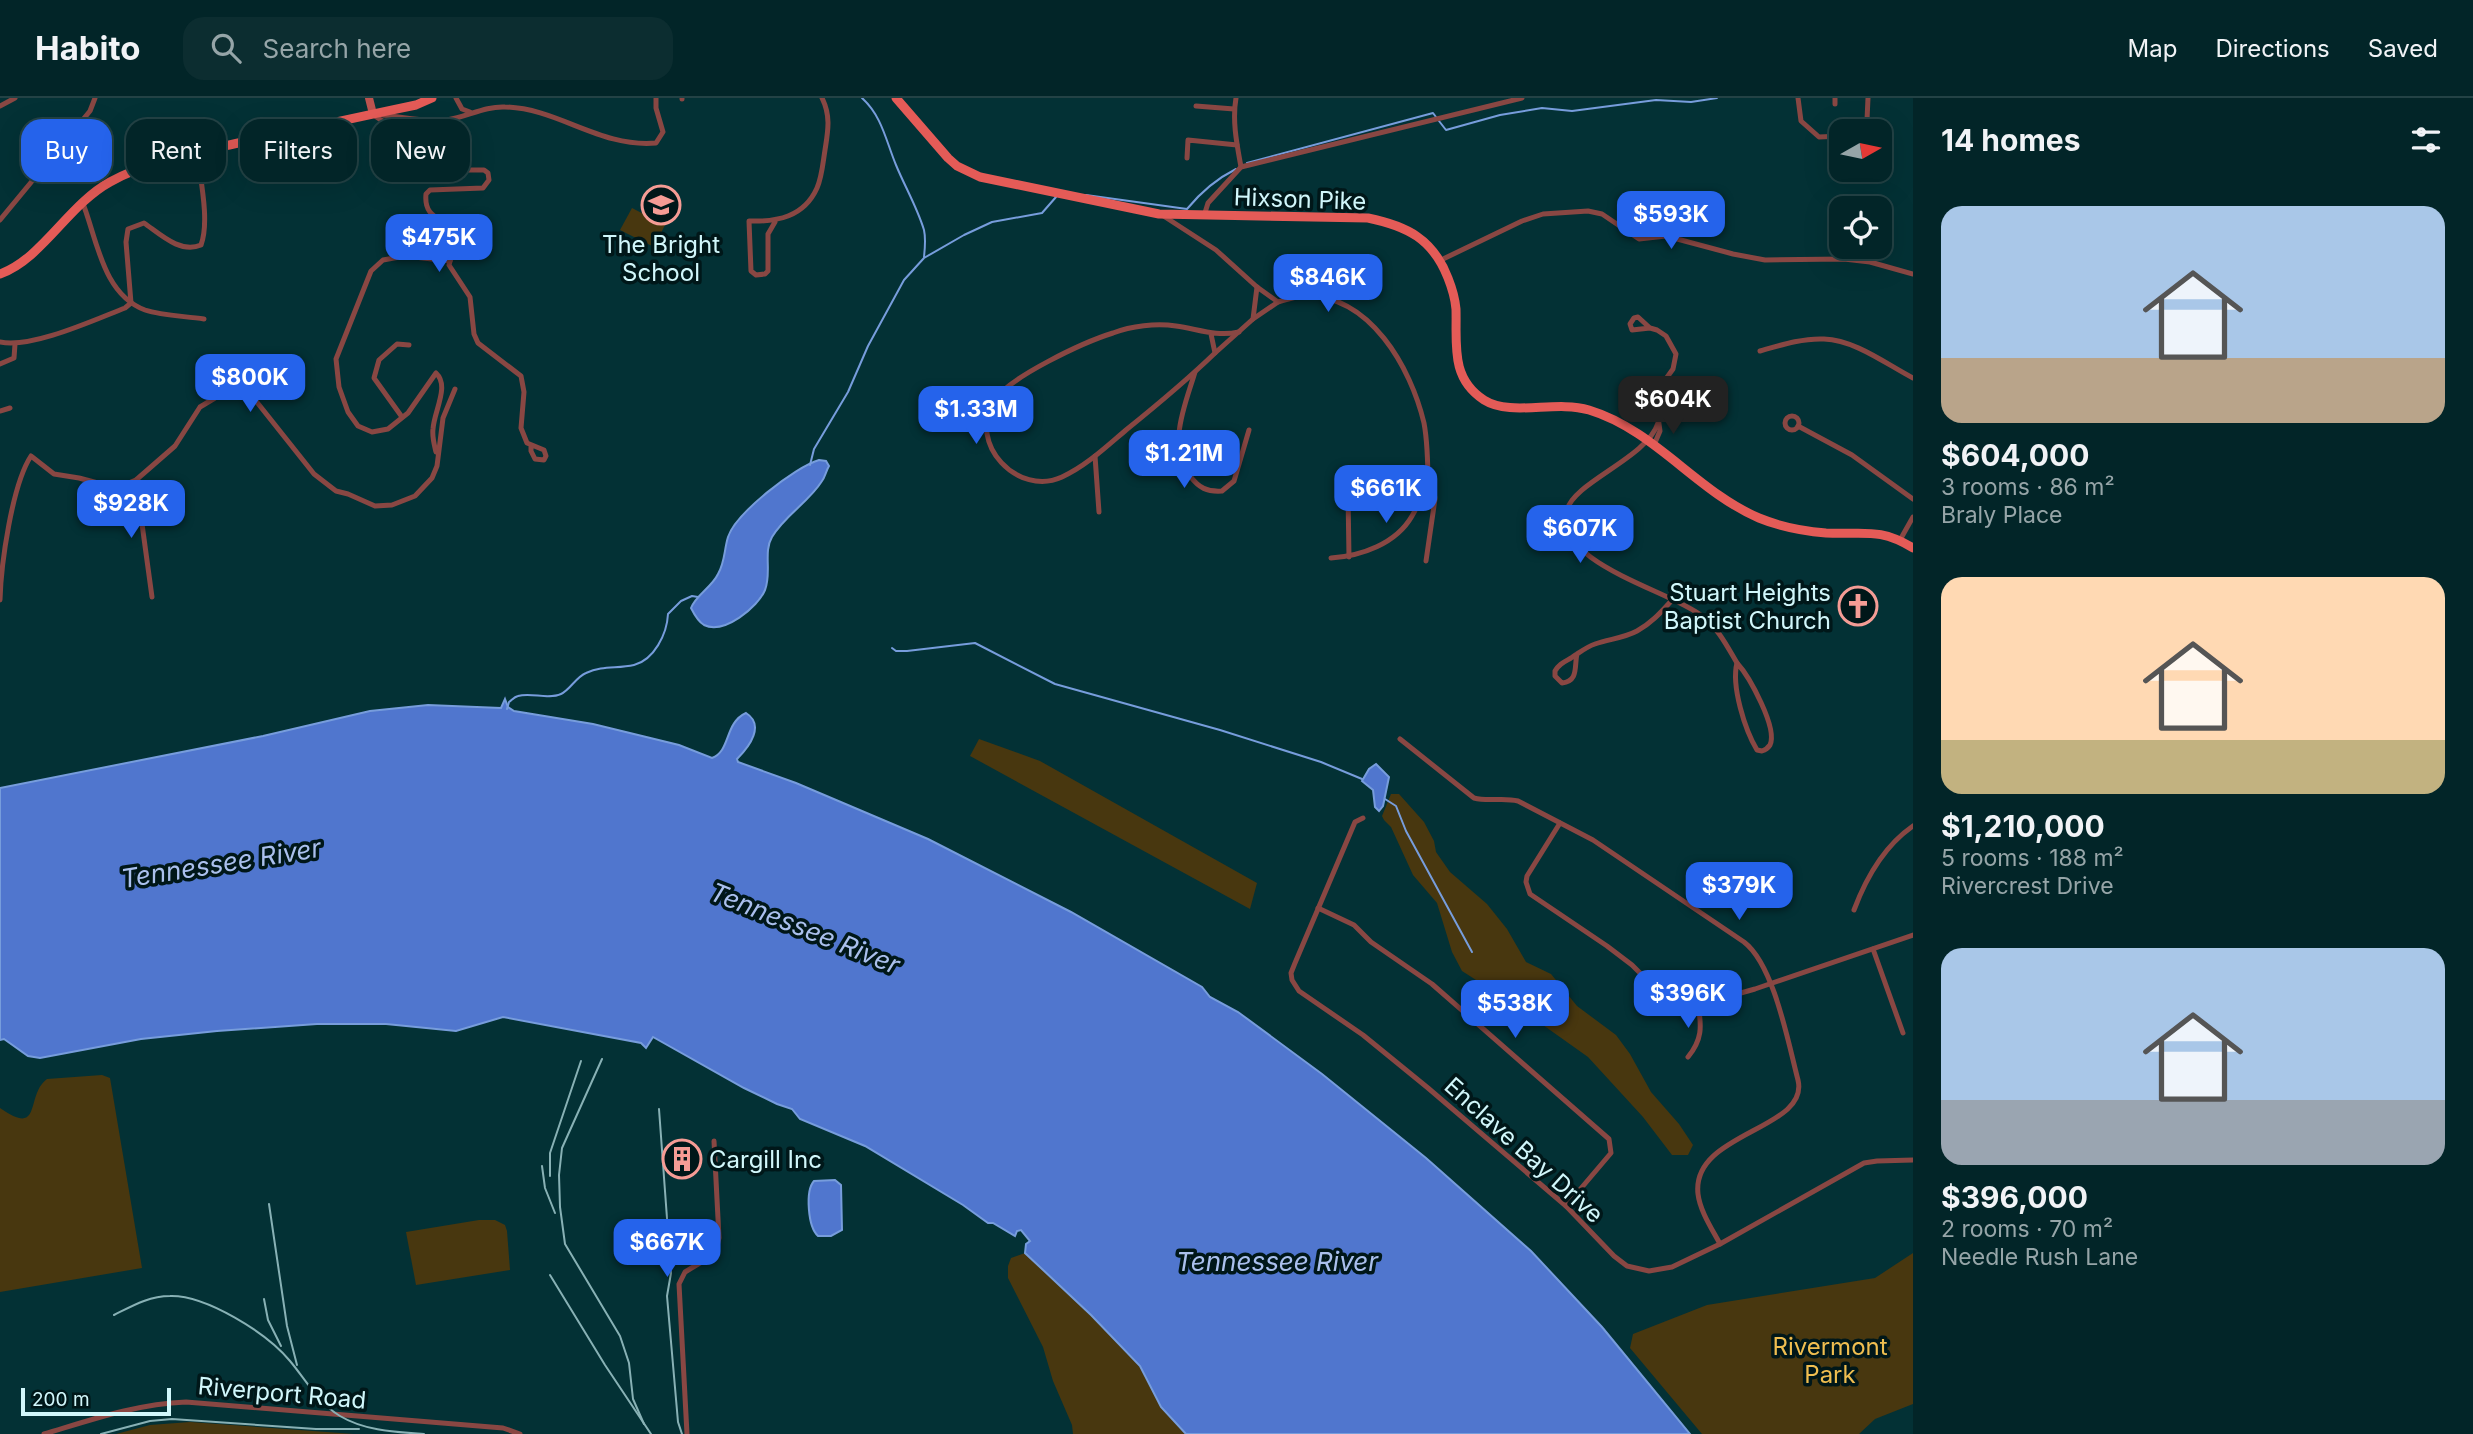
<!DOCTYPE html>
<html lang="en">
<head>
<meta charset="utf-8">
<style>
	:root { --surface:#022528; --page:#0c2d30; --text:#f1f3f6; --muted:#96a5a8; --line:#234245; --accent:#2563eb }
	body { margin:0; font-family:Inter,sans-serif; background:var(--page); color:var(--text); height:100vh; display:flex; flex-direction:column; font-size:26px; white-space:nowrap }
	* { box-sizing:border-box; margin:0 }
	p { font-size:23px; color:var(--muted) }
	.icon { flex:none; width:38px; height:38px; fill:none; stroke:currentColor; stroke-width:2; stroke-linecap:round; stroke-linejoin:round }
	.map { position:relative; flex:1; overflow:hidden }
	.drawer { display:flex; flex-direction:column; background:var(--surface); width:560px }
	.drawer>* { flex:none }
	.banner { position:absolute; left:21px; top:21px; width:665px; height:63px; display:flex; gap:14px }
	.needle { width:46px; rotate:81deg }
	.controls { position:absolute; left:1829px; top:21px; display:grid; gap:14px }
	.controls a { display:grid; place-items:center; width:63px; height:63px; border-radius:14px; background:var(--surface); box-shadow:0 7px 28px #0002,0 0 0 2px var(--line); font-size:35px }
	.scale { position:absolute; left:21px; bottom:18px; width:150px; box-sizing:border-box; padding-left:7px; border:4px solid #d1f7fb; border-top:0; font-size:19px; line-height:24px; white-space:nowrap; color:#d1f7fb; -webkit-text-stroke:5px #001719; paint-order:stroke }
	.price { position:absolute; translate:-50% -60px; padding:0 16px; border-radius:14px; background:var(--accent); color:#fff; font-size:23px; line-height:46px; filter:drop-shadow(0 2px 4px #0008) }
	.price::after { content:''; position:absolute; left:50%; top:42px; width:21px; height:16px; margin-left:-10px; background:inherit; clip-path:polygon(0 0,100% 0,50% 100%) }
	.price.active { background:#222; color:#fff }
	ul { padding:0; list-style:none }
	li { display:grid; align-content:center; gap:14px; height:371px; padding:0 28px }
	li span { display:grid; place-items:center; height:217px; border-radius:21px; color:#555 }
	li>.icon { margin-inline-start:auto }
	span .icon { width:126px; height:126px; fill:#fffc; stroke-width:1 }
	li b { font-size:30px }
	h2 { display:flex; justify-content:space-between; align-items:center; height:84px; padding:0 28px; font-size:30px }
	.chip { padding:0 24px; border-radius:21px; background:var(--surface); box-shadow:0 7px 28px #0002,0 0 0 2px var(--line); font-size:24px; line-height:63px }
	.chip.active { background:var(--accent); color:#fff }
	header { display:flex; align-items:center; gap:42px; box-sizing:border-box; height:98px; padding:0 35px; background:var(--surface); border-bottom:2px solid var(--line) }
	header strong { font-size:33px }
	nav { display:flex; gap:38px; margin-inline-start:auto; font-size:24px }
	.search { width:490px; height:63px; background:var(--page); display:flex; align-items:center; gap:18px; box-sizing:border-box; padding:0 24px; border-radius:21px; color:var(--muted); font-size:26px }
	main { display:flex; flex:1; min-height:0 }
	.map>svg:first-child { display:block }
	.green { fill:#48370f }
	.water { fill:#5076ce; stroke:#779ddc; stroke-width:2 }
	.lines { fill:none; stroke-linecap:round; stroke-linejoin:round }
	.stream { stroke:#779ddc; stroke-width:2 }
	.street { stroke:#894743; stroke-width:5 }
	.secondary { stroke:#bc534f; stroke-width:8 }
	.primary { stroke:#e45b57; stroke-width:9 }
	.rail { stroke:#88b1b5; stroke-width:2 }
	.labels { text-anchor:middle; dominant-baseline:central; stroke-width:7; stroke-linejoin:round; paint-order:stroke }
	.street-label { font-size:24px; fill:#d1f7fb; stroke:#001719 }
	.poi-label { font-size:24px; fill:#d1f7fb; stroke:#001719 }
	.park-label { font-size:24px; fill:#efbe50; stroke:#001719 }
	.water-label { font-size:26px; font-style:italic; fill:#aac0ed; stroke:#001719 }
</style>
</head>
<body>
<header>
<strong>Habito</strong>
<div class="search"><svg class="icon" aria-label="search" viewBox="0 0 24 24"><circle cx="10" cy="10" r="6"/><path d="M15 15l6 6"/></svg>Search here</div>
<nav><a>Map</a><a>Directions</a><a>Saved</a></nav>
</header>
<main>
<div class="map">
<svg width="1913" height="1336" viewBox="0 0 1913 1336">
	<rect width="100%" height="100%" fill="#033135"/>
	<g class="green">
		<polygon points="632,110 665,127 654,149 620,132"/>
		<polygon points="979,641 1040,663 1257,785 1250,811 970,658"/>
		<polygon points="1391,696 1399,696 1424,724 1434,743 1436,754 1450,774 1487,806 1507,831 1526,864 1551,876 1577,908 1616,937 1630,956 1651,994 1679,1026 1693,1047 1688,1057 1672,1057 1643,1019 1588,959 1512,905 1462,873 1452,854 1437,805 1413,777 1391,729 1384,722 1382,718"/>
		<path d="M102 977 110 980 142 1170 0 1194V1010C43 1040 25 997 47 981Z"/>
		<polygon points="479,1122 495,1122 505,1127 507,1133 510,1172 416,1187 406,1134"/>
		<polygon points="1025,1155 1091,1217 1140,1268 1161,1309 1186,1336 1073,1336 1072,1327 1053,1283 1043,1249 1008,1180 1008,1168 1011,1160"/>
		<polygon points="1913,1155 1913,1306 1875,1321 1859,1336 1702,1336 1630,1250 1633,1236 1707,1207 1875,1180"/>
		<polygon points="190,1324 354,1336 116,1336 150,1327"/>
	</g>
	<g class="water">
		<path d="M819 362 826 363 829 368C826 373 825 379 822 383 809 404 785 417 772 439 763 454 772 475 765 492 758 509 724 537 704 527 699 524 694 516 691 510 696 497 712 489 718 476 725 464 724 452 728 439 736 415 795 369 819 362Z"/>
		<path d="M505 601 508 609 514 613 593 626 679 647 712 660C731 653 724 625 746 615 765 627 750 648 737 661L738 664 796 685 928 741 1071 814 1202 889 1210 899 1238 914 1322 976 1426 1060 1531 1153 1602 1229 1690 1336H1186L1161 1309 1140 1268 1091 1217 1025 1155 1026 1146 1030 1143 1021 1132 1017 1133 1015 1138 993 1125H988L963 1107 865 1048 800 1021 792 1011 777 1006 744 990 653 939 646 950 641 945 503 919 456 933 386 926H317L217 933 141 941 40 960 28 958 4 941 0 942V690L263 638 370 613 428 607 501 610Z"/>
		<polygon points="1376,666 1389,679 1383,708 1379,713 1375,709 1373,692 1362,683 1369,671"/>
		<path d="M835 1082 841 1087 842 1132 831 1138H818C808 1129 805 1093 814 1083Z"/>
	</g>
	<g class="lines">
		<g class="stream">
			<path d="M862 0C882 18 886 43 896 67 905 89 917 109 924 132 926 141 925 150 924 159"/>
			<polyline points="1439,23 1446,32 1500,17 1542,10 1572,13 1656,2 1691,4 1717,0"/>
			<polyline points="1247,65 1433,15 1436,19"/>
			<path d="M1086 97 1187 111C1201 94 1216 81 1236 71"/>
			<polyline points="810,367 814,351 848,294 868,248 904,182 924,160 964,137 992,124 1042,115 1056,99"/>
			<polyline points="892,550 896,553 907,553 975,545 1055,586 1220,632 1321,664 1362,681"/>
			<path d="M507 611 509 604C512 602 514 599 518 598 531 594 548 602 561 596 570 592 576 579 586 575 603 567 617 571 634 567 654 562 667 536 668 516L681 503 692 498 698 499"/>
			<polyline points="1385,701 1396,708 1406,733 1472,854"/>
		</g>
		<g class="street">
			<polyline points="456,0 462,11 470,14"/>
			<polyline points="682,0 682,1"/>
			<path d="M1236 0C1232 23 1237 47 1241 69"/>
			<polyline points="1798,0 1801,23 1819,39 1841,38"/>
			<polyline points="1835,0 1835,6"/>
			<polyline points="0,8 15,0"/>
			<polyline points="1196,8 1234,11"/>
			<path d="M373 16C384 27 400 29 412 39 424 48 431 62 443 72H484L488 75 489 82 483 90 430 92 426 96C423 126 452 118 455 139 456 148 451 159 449 167L470 199 474 236 478 245 521 278 524 294 521 330 527 345 544 352 546 358 544 362 535 361 531 353V348"/>
			<path d="M383 17C403 19 426 24 447 22 467 19 485 8 505 9 558 10 600 50 656 45L663 34 656 10V0"/>
			<polyline points="1862,33 1867,22 1868,0"/>
			<polyline points="1187,60 1188,42 1237,47"/>
			<path d="M82 103C97 140 102 196 145 212 163 218 185 218 204 221"/>
			<path d="M1162 117 1216 152 1257 189 1278 204C1286 202 1296 198 1304 198 1370 196 1411 270 1424 325 1428 346 1428 368 1428 390L1424 392C1420 401 1417 410 1412 418 1396 446 1361 458 1331 460"/>
			<polyline points="1204,118 1208,105 1241,69 1522,0"/>
			<polyline points="0,122 90,13 95,0"/>
			<path d="M775 124 768 136V173L765 176 756 177 751 173 749 123C777 124 804 119 817 90 822 79 823 64 825 52 828 33 831 18 822 0"/>
			<polyline points="1441,162 1522,123 1543,116 1588,113 1602,116 1639,141 1666,138 1733,156 1765,162 1844,161 1870,164 1913,176"/>
			<polyline points="1253,221 1278,204"/>
			<polyline points="1650,230 1638,219 1634,220 1630,226 1632,232 1650,230 1657,232 1666,238 1676,256 1673,271 1655,296 1660,333 1654,347"/>
			<path d="M1211 236 1215 255C1187 282 1157 307 1126 332 1106 349 1086 368 1062 379 1018 399 967 346 994 303 1009 279 1084 244 1113 235 1131 228 1156 225 1176 228 1198 231 1216 239 1239 234"/>
			<path d="M0 244C31 251 94 222 125 210L131 205 126 144 128 131 144 125C160 136 180 156 201 147 210 123 200 80 197 53"/>
			<path d="M1760 253C1781 247 1803 240 1824 241 1855 242 1886 266 1913 280"/>
			<polyline points="1215,255 1253,221 1257,189"/>
			<polyline points="0,266 14,260 15,246"/>
			<path d="M1195 274C1185 308 1167 345 1190 378 1199 390 1207 394 1222 393L1234 383 1249 332"/>
			<polyline points="0,313 10,310"/>
			<circle cx="1792" cy="325" r="7"/>
			<polyline points="402,319 374,280 379,262 397,246 409,247"/>
			<path d="M1658 325C1647 360 1574 384 1567 412 1552 465 1672 493 1702 518 1718 530 1727 548 1737 565"/>
			<polyline points="1798,328 1852,357 1913,401"/>
			<path d="M436 354C434 346 432 339 433 331 434 313 450 288 436 275L408 315 388 331 372 334 358 328 348 314 339 289 336 261 371 173 383 162 405 158 450 163"/>
			<polyline points="1095,358 1099,414"/>
			<polyline points="136,382 152,499"/>
			<polyline points="1348,396 1349,459"/>
			<polyline points="1900,442 1913,419"/>
			<polyline points="1426,463 1435,401 1434,394 1428,390"/>
			<path d="M0 502C1 466 12 387 31 358L54 376 79 380 113 389 121 388 136 382 175 348 200 309 215 300 231 294H237L256 303 314 376 336 393 348 396 375 408 392 407 415 398 432 380 437 368 443 320 455 291"/>
			<path d="M1577 556C1574 568 1579 583 1562 585L1555 578V573C1559 566 1564 564 1571 560 1579 555 1586 549 1595 546 1609 541 1624 540 1637 533 1652 525 1662 513 1673 501"/>
			<path d="M1737 565C1749 578 1778 630 1770 647 1768 650 1765 652 1762 653L1757 652C1745 632 1731 588 1737 565Z"/>
			<path d="M1400 641 1474 700C1489 704 1503 699 1518 703L1593 742 1744 844C1774 867 1788 944 1798 982 1810 1032 1691 1034 1698 1096 1700 1113 1712 1131 1720 1146"/>
			<polyline points="1363,720 1355,724 1295,865 1291,875 1292,882 1299,893 1363,937 1428,990 1566,1108 1614,1158 1627,1168 1649,1173 1672,1169 1720,1146 1864,1065 1877,1063 1913,1062"/>
			<polyline points="1560,725 1527,778 1526,784 1530,796 1607,848 1632,867 1663,898 1684,907 1698,907 1755,891 1913,837"/>
			<polyline points="1318,810 1354,827 1371,844 1432,886 1609,1041 1611,1055 1566,1108"/>
			<path d="M1854 812C1866 780 1884 748 1913 728"/>
			<polyline points="1873,851 1903,935"/>
			<path d="M1688 959C1702 942 1702 929 1698 907"/>
			<path d="M44 1336C91 1322 136 1306 186 1304L503 1330 520 1336"/>
			<polyline points="687,1336 679,1186 685,1174 715,1156 719,1140 714,1043"/>
		</g>
		<polyline class="secondary" points="369,0 373,16"/>
		<g class="primary">
			<path d="M896 0 948 60 957 68 980 79 1159 116 1368 120C1407 128 1433 141 1448 180 1452 190 1455 200 1456 211 1457 246 1450 280 1484 302 1511 319 1555 302 1589 312 1655 332 1696 393 1759 420 1781 429 1802 433 1826 435 1863 437 1879 429 1913 450"/>
			<path d="M0 176C42 161 68 107 110 84 152 61 197 54 243 44 300 32 358 19 416 7L432 0"/>
		</g>
		<g class="rail">
			<polyline points="602,961 562,1050 559,1077 560,1109 565,1146 620,1238 629,1265 633,1301 644,1326"/>
			<polyline points="659,1011 671,1175 667,1198 678,1324 682,1336"/>
			<polyline points="542,1068 545,1090 555,1115"/>
			<polyline points="550,1078 550,1055 581,963"/>
			<polyline points="269,1106 287,1228 297,1267"/>
			<polyline points="550,1177 605,1267 651,1336"/>
			<polyline points="264,1201 268,1222 281,1248"/>
			<path d="M114 1217C132 1208 149 1198 170 1198 206 1197 267 1235 290 1263 306 1282 318 1305 340 1318 365 1333 396 1334 424 1336"/>
			<polyline points="101,1336 150,1323 172,1321 316,1331 359,1331"/>
		</g>
	</g>
	<defs>
		<symbol id="school-ring" viewBox="-11 -11 22 22"><circle r="9.5" fill="#001719" stroke="#f59c95" stroke-width="1.5"/><path d="M0-5L7-2L0 1L-7-2ZM-4 1L0 2.5L4 1V4Q0 6-4 4Z" fill="#f59c95"/></symbol>
		<symbol id="church-ring" viewBox="-11 -11 22 22"><circle r="9.5" fill="#001719" stroke="#f59c95" stroke-width="1.5"/><path d="M-1.2-6h2.4v3.5h3.3v2.4h-3.3V6h-2.4V-.1h-3.3v-2.4h3.3Z" fill="#f59c95"/></symbol>
		<symbol id="building-ring" viewBox="-11 -11 22 22"><circle r="9.5" fill="#001719" stroke="#f59c95" stroke-width="1.5"/><path d="M-4-6H4V6H1V3H-1V6H-4ZM-2.5-4.3h1.7v1.8h-1.7ZM.8-4.3h1.7v1.8H.8ZM-2.5-1h1.7V.8h-1.7ZM.8-1h1.7V.8H.8Z" fill="#f59c95"/></symbol>
	</defs>
	<g fill-rule="evenodd">
		<use href="#school-ring" x="639" y="85" width="44" height="44"/>
		<use href="#church-ring" x="1836" y="486" width="44" height="44"/>
		<use href="#building-ring" x="660" y="1039" width="44" height="44"/>
	</g>
	<g class="labels">
		<g class="street-label">
			<text transform="translate(1300 101) rotate(2)">Hixson Pike</text>
			<text transform="translate(1524 1052) rotate(42)">Enclave Bay Drive</text>
			<text transform="translate(282 1295) rotate(5)">Riverport Road</text>
		</g>
		<g class="poi-label">
			<text x="661" y="146">The Bright<tspan x="661" dy="28">School</tspan></text>
			<text x="1831" y="494" text-anchor="end">Stuart Heights<tspan x="1831" dy="28">Baptist Church</tspan></text>
			<text x="709" y="1061" text-anchor="start">Cargill Inc</text>
		</g>
		<g class="park-label">
			<text x="1830" y="1248">Rivermont<tspan x="1830" dy="28">Park</tspan></text>
		</g>
		<g class="water-label">
			<text transform="translate(221 765) rotate(-9)">Tennessee River</text>
			<text transform="translate(805 830) rotate(22)">Tennessee River</text>
			<text x="1277" y="1163">Tennessee River</text>
		</g>
	</g>
</svg>
<div class="controls">
<a><svg class="needle" viewBox="-14 -14 28 28"><path d="M0-13l5 13h-10z" fill="#e53935"/><path d="M0 13l5-13h-10z" fill="#96a5a8"/></svg></a>
<a><svg class="icon" aria-label="locate" viewBox="0 0 24 24"><circle cx="12" cy="12" r="6"/><path d="M12 2v4M12 18v4M2 12h4M18 12h4"/></svg></a>
</div>
<div class="scale">200 m</div>
<b class="price" style="left:1671px;top:153px">$593K</b>
<b class="price" style="left:439px;top:176px">$475K</b>
<b class="price" style="left:1328px;top:216px">$846K</b>
<b class="price" style="left:250px;top:316px">$800K</b>
<b class="price active" style="left:1673px;top:338px">$604K</b>
<b class="price" style="left:976px;top:348px">$1.33M</b>
<b class="price" style="left:1184px;top:392px">$1.21M</b>
<b class="price" style="left:1386px;top:427px">$661K</b>
<b class="price" style="left:131px;top:442px">$928K</b>
<b class="price" style="left:1580px;top:467px">$607K</b>
<b class="price" style="left:1739px;top:824px">$379K</b>
<b class="price" style="left:1688px;top:932px">$396K</b>
<b class="price" style="left:1515px;top:942px">$538K</b>
<b class="price" style="left:667px;top:1181px">$667K</b>
<div class="banner">
<a class="chip active">Buy</a>
<a class="chip">Rent</a>
<a class="chip">Filters</a>
<a class="chip">New</a>
</div>
</div>
<section class="drawer">
<h2>14 homes<svg class="icon" aria-label="filters" viewBox="0 0 24 24"><path d="M4 7h16M4 17h16"/><circle cx="9" cy="7" r="2"/><circle cx="15" cy="17" r="2"/></svg></h2>
<ul>
<li><span style="background:linear-gradient(#a9c7e8 70%,#b9a48a 0)"><svg class="icon" aria-label="home" viewBox="0 0 24 24"><path d="M3 11l9-7 9 7M6 9v11h12V9"/></svg></span><div><b>$604,000</b><p>3 rooms · 86 m²</p><p>Braly Place</p></div></li>
<li><span style="background:linear-gradient(#ffd9b3 75%,#c2b280 0)"><svg class="icon" aria-label="home" viewBox="0 0 24 24"><path d="M3 11l9-7 9 7M6 9v11h12V9"/></svg></span><div><b>$1,210,000</b><p>5 rooms · 188 m²</p><p>Rivercrest Drive</p></div></li>
<li><span style="background:linear-gradient(#a9c7e8 70%,#9aa5b1 0)"><svg class="icon" aria-label="home" viewBox="0 0 24 24"><path d="M3 11l9-7 9 7M6 9v11h12V9"/></svg></span><div><b>$396,000</b><p>2 rooms · 70 m²</p><p>Needle Rush Lane</p></div></li>
</ul>
</section>
</main>
</body>
</html>
